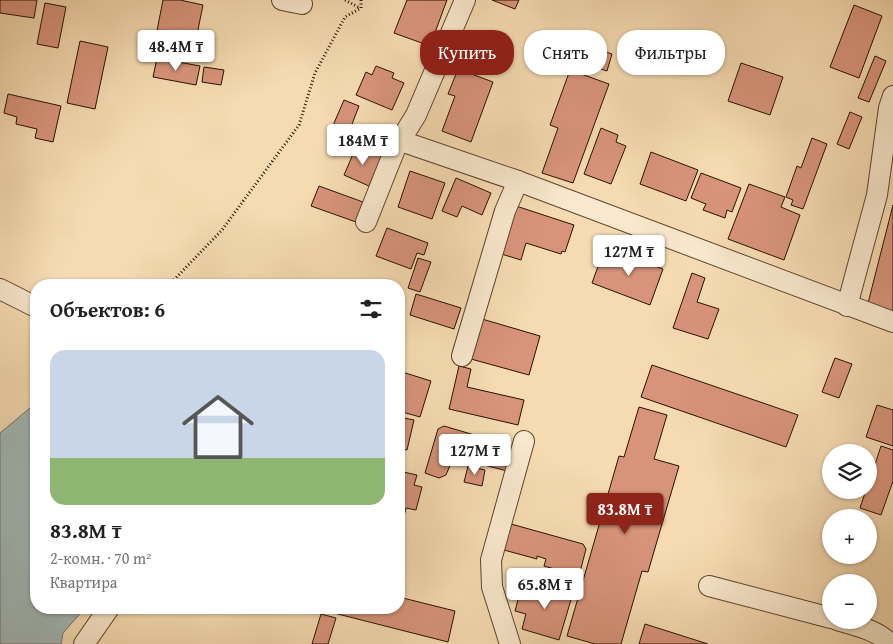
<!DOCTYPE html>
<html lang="ru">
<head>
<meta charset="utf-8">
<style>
	:root { --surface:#fff; --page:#f6f6f6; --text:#222; --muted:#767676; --accent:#8f2418 }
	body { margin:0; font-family:"Gentium Book Plus",serif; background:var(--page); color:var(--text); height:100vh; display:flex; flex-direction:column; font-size:19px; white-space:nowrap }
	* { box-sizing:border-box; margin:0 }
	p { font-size:16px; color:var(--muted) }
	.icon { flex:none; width:28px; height:28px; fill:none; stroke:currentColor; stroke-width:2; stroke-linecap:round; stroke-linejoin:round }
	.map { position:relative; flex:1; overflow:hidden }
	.drawer { position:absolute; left:30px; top:279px; width:375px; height:335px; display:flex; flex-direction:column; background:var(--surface); border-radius:20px; box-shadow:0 1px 4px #0004 }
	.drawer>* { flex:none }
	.hud { position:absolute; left:420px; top:30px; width:398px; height:45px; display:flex; gap:10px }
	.controls { position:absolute; left:822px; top:444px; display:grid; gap:10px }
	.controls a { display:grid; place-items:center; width:55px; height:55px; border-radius:50%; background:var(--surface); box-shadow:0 1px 4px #0004; font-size:25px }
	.price { position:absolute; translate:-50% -42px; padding:0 11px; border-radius:5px; background:#fff; color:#222; font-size:16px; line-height:32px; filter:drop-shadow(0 1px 2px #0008) }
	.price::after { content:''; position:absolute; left:50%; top:30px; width:15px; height:11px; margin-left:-8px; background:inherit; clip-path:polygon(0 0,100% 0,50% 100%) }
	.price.current { background:var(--accent); color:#fff }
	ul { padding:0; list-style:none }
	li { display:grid; align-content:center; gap:10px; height:265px; padding:0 20px }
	li span { display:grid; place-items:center; height:155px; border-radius:15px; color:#555 }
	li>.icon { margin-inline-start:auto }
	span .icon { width:90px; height:90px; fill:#fffc; stroke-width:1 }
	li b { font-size:21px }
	h2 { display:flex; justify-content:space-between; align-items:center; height:60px; padding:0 20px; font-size:21px }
	.chip { padding:0 18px; border-radius:20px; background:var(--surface); box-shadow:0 1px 4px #0004; font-size:18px; line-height:45px }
	.chip.current { background:var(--accent); color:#fff }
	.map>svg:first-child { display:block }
	.water { fill:#a1b8b7; stroke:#71756e }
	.building { fill:#d8947b; stroke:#281100 }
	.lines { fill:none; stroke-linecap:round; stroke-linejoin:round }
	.minor-casing { stroke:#5c442c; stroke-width:22 }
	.path { stroke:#281100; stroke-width:3; stroke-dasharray:1 2.5; stroke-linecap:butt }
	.minor { stroke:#f9e8cd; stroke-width:20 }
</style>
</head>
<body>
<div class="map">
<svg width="893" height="644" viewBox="0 0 893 644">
	<rect width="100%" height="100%" fill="#f6dbb2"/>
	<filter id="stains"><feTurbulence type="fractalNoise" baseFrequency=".004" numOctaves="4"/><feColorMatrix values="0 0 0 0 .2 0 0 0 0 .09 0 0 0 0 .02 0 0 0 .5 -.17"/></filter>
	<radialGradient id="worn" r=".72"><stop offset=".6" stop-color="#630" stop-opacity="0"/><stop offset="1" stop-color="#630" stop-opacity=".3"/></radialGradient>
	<polygon class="water" points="36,403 36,608 85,608 63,633 61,644 0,644 0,433"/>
	<g class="building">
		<polygon points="0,0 37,0 34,18 0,13"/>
		<polygon points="163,0 180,0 203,5 193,54 174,50 172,60 152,56"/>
		<polygon points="407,0 447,0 430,46 394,33"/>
		<polygon points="492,0 519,0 515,9"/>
		<polygon points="45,3 66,7 58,48 37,44"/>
		<polygon points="854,5 882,16 859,78 830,67"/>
		<polygon points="564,38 612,54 607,71 559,55"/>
		<polygon points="80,41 108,47 95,109 67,103"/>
		<polygon points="875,56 886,61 869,102 858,98"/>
		<polygon points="157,58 200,66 196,85 153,77"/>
		<polygon points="741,63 783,77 770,115 728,101"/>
		<polygon points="376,66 394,73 392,78 404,83 392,110 356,95 366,72 372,75"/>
		<polygon points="204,67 224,70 221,85 202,82"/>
		<polygon points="458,69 493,82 471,142 442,131 455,96 448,94"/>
		<polygon points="570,70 609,84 573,183 542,173 558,128 550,125"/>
		<polygon points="8,94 61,106 53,142 35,138 37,129 16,124 17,117 4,113"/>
		<polygon points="344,100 359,106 347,137 331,130"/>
		<polygon points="850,112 862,117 849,149 837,144"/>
		<polygon points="601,128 618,135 616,142 626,146 611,184 584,174"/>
		<polygon points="812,138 827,144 803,209 791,205 793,200 786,197 797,166 801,168"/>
		<polygon points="357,145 382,156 369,186 344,175"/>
		<polygon points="651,152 698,170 686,201 640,184"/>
		<polygon points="410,171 445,183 432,219 398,207"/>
		<polygon points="701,173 741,188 732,212 727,210 725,218 703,210 706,204 691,198"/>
		<polygon points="456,178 491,193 482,215 462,206 457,217 442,211"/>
		<polygon points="749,184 785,197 781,207 800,215 784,260 728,239"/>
		<polygon points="319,186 363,202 356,222 311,206"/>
		<polygon points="513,205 574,225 565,252 562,251 561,254 526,243 521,260 498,253"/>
		<polygon points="893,205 893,318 866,311"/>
		<polygon points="387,228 428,243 424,255 417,253 411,269 376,256"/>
		<polygon points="618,252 663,269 650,305 592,283 599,264 605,266 609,256"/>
		<polygon points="418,258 431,262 420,292 408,288"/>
		<polygon points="692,273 705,278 697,302 719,309 708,339 673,328"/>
		<polygon points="416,294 461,308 454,329 410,315"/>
		<polygon points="482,319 540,336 529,375 471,359"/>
		<polygon points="835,358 852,364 839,398 822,392"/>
		<polygon points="652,365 798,415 786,447 641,397"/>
		<polygon points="459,366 471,369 467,387 524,400 518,425 449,409"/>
		<polygon points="399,371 431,381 420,417 399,411"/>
		<polygon points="877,405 893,410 893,446 866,437"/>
		<polygon points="639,407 667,415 654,459 679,466 648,572 642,571 621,644 595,644 567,636 619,456 624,457"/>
		<polygon points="399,417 414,420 407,450 399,448"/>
		<polygon points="444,426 481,437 477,453 451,463 446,475 439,478 425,473 438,429"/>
		<polygon points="881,446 893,450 893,481 881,515 860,508 866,490 869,490 869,483"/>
		<polygon points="480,451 510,459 507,471 477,463"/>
		<polygon points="468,466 485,470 482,486 464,482"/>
		<polygon points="399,471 417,475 414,485 422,487 416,510 406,508 404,516 399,515"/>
		<polygon points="511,524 583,544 586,549 579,576 544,566 546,559 537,556 537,559 504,550"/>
		<polygon points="541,583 573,593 559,640 522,629 526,614 515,611 519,596 527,598 531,586"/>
		<polygon points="399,597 455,611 448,642 326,611 327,608 399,608"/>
		<polygon points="321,614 336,618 328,644 312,644"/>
		<polygon points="645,624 708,644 639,644"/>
	</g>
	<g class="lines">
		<defs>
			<g id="minor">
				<polyline points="282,0 302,4"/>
				<polyline points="401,141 518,181 893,322"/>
				<polyline points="366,222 395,149 416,115 465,0"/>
				<polyline points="0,289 36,307"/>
				<polyline points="847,306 877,195 889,108 893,96"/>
				<polyline points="462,356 505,211 518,181"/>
				<polyline points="709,586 831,618"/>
				<path d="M837 620C854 625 878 630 890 644"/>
				<polyline points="84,644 109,608"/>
				<polyline points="510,644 492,587 491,560 524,441"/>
			</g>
		</defs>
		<use href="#minor" class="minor-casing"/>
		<g class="path">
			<polyline points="345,0 360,8"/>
			<polyline points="361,0 361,8"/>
			<polyline points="169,285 222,230 299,125 315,73 345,17 361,8"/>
		</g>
		<use href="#minor" class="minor"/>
	</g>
	<rect width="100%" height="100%" filter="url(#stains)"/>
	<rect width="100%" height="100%" fill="url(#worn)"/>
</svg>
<div class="controls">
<a><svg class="icon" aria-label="layers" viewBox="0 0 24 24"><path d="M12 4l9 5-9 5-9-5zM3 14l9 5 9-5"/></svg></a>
<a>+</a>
<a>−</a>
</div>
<b class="price" style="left:176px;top:72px">48.4M ₸</b>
<b class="price" style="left:363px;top:166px">184M ₸</b>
<b class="price" style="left:629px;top:277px">127M ₸</b>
<b class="price" style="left:475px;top:476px">127M ₸</b>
<b class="price current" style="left:625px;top:535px">83.8M ₸</b>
<b class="price" style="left:545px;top:610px">65.8M ₸</b>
<div class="hud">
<a class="chip current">Купить</a>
<a class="chip">Снять</a>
<a class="chip">Фильтры</a>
</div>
<section class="drawer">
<h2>Объектов: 6<svg class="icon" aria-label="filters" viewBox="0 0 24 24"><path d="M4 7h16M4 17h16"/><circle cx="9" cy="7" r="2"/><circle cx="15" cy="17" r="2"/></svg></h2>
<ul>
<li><span style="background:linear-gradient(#c9d6e8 70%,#8fb573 0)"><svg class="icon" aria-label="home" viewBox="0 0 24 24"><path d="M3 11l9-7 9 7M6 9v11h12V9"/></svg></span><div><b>83.8M ₸</b><p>2-комн. · 70 m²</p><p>Квартира</p></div></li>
</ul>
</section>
</div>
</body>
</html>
